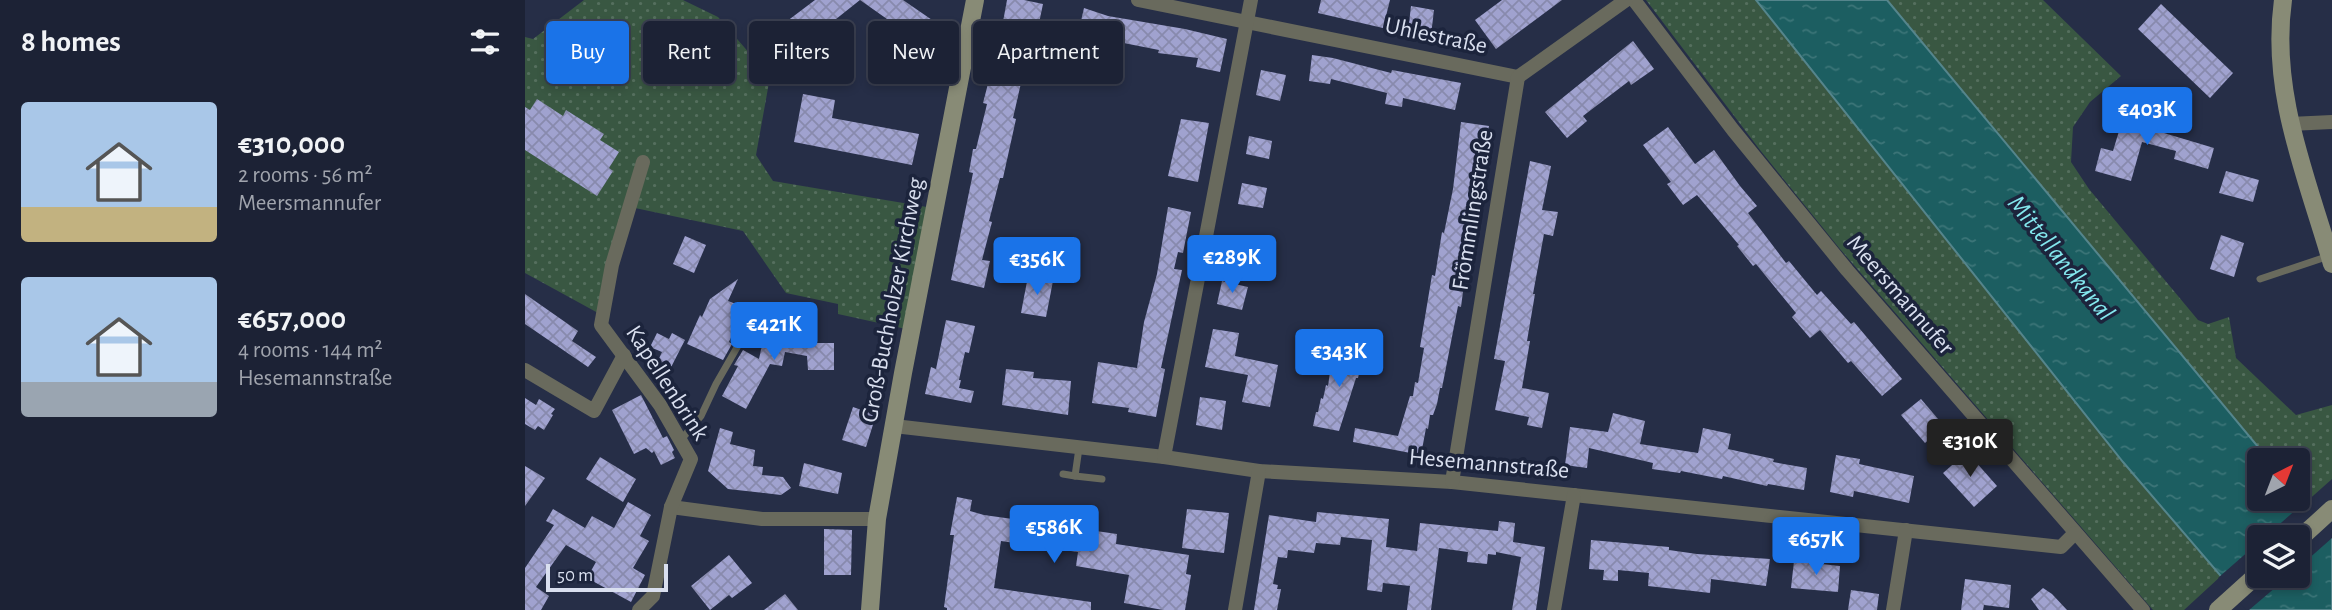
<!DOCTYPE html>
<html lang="en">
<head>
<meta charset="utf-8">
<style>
	:root { --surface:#1c2235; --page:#252a3d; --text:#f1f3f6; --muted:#a0a4ad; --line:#3a3f50; --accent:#1a73e8 }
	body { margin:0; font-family:"Alegreya Sans",sans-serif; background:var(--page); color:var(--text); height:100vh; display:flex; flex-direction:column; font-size:26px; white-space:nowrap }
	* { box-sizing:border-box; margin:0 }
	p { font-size:23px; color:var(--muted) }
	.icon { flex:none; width:38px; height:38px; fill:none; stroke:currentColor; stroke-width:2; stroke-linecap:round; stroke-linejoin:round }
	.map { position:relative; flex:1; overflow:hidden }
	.panel { display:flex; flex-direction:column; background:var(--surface); width:525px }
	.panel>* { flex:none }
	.banner { position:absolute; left:21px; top:21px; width:665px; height:63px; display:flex; gap:14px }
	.needle { width:46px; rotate:42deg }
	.tools { position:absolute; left:1722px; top:448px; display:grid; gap:14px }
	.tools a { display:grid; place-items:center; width:63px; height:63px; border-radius:7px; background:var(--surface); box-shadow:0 4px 10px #0003,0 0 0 2px var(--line); font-size:35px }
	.scale { position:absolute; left:21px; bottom:18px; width:122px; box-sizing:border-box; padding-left:7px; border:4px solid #d9dfef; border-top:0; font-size:19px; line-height:24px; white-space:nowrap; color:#d9dfef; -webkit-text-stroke:5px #1c243c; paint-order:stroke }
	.price { position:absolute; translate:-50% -60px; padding:0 16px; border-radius:7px; background:var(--accent); color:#fff; font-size:23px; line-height:46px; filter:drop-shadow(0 2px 4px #0008) }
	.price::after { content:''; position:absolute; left:50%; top:42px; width:21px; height:16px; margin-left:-10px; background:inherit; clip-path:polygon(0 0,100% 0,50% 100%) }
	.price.current { background:#222; color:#fff }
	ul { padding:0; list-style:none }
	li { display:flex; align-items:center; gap:21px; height:175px; padding:0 21px }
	li span { display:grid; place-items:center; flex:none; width:196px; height:140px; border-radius:7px; color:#555 }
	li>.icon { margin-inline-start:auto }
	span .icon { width:84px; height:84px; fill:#fffc; stroke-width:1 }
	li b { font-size:30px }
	h2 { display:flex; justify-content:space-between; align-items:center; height:84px; padding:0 21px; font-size:30px }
	.pill { padding:0 24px; border-radius:7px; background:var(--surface); box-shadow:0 4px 10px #0003,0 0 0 2px var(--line); font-size:24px; line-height:63px }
	.pill.current { background:var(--accent); color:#fff }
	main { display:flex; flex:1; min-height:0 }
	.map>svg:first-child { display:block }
	.park { fill:url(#park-dots) }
	.water { fill:url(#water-ripples); stroke:#55858c; stroke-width:2; fill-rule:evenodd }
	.pier { fill:#262e47 }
	.building { fill:url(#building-cross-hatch) }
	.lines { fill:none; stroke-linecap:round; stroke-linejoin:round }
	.lane { stroke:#696a5d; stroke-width:7 }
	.street { stroke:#696a5d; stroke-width:14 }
	.secondary { stroke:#888b76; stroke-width:18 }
	.labels { text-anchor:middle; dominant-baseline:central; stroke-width:7; stroke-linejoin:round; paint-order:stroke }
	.street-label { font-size:24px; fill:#d9dfef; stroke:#1c243c }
	.water-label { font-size:26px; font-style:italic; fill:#84e8ee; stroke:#1c243c }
</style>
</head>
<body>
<main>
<section class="panel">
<h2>8 homes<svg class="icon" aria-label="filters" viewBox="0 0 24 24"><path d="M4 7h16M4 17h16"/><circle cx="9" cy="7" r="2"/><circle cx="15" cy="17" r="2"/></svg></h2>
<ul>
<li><span style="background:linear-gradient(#a9c7e8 75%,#c2b280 0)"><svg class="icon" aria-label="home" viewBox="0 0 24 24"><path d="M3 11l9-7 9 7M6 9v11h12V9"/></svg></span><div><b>€310,000</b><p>2 rooms · 56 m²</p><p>Meersmannufer</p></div></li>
<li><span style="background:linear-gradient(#a9c7e8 75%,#9aa5b1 0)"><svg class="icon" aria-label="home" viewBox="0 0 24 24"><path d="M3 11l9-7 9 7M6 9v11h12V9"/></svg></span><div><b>€657,000</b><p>4 rooms · 144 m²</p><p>Hesemannstraße</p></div></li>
</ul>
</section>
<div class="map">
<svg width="1807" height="610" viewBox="0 0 1807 610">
	<defs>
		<pattern id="park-dots" width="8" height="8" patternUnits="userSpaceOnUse" patternTransform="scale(1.75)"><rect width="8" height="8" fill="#395742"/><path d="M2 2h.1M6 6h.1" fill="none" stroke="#556f5e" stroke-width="1.8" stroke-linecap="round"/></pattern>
		<pattern id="water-ripples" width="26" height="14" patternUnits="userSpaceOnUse" patternTransform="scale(1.75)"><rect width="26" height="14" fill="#1c5e61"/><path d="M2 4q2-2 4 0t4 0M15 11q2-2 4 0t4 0" fill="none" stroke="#3c7578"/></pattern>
		<pattern id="building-cross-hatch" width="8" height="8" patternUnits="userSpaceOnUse" patternTransform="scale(1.75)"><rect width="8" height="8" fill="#a0a2cf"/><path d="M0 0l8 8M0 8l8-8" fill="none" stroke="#888aad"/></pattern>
	</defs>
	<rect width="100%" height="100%" fill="#262e47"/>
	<g class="park">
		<polygon points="59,0 158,0 193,17 245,77 231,155 248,181 402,207 381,329 313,314 313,304 261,293 218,231 110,208 91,272 84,319 0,273 0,37 8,39"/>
		<polygon points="1121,0 1231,0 1598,462 1696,576 1659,610 1628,610 1315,249 1235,150"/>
		<polygon points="1362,0 1518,0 1596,76 1565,102 1548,127 1546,162 1564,189 1673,320 1683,324 1704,317 1711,358 1771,415 1807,405 1807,479 1780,503 1773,494 1773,460 1744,460"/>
	</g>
	<path class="water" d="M1231 0H1362L1744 460H1734V499H1773V494L1807 535V610H1725L1598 462ZM1734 537H1773V576H1734Z"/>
	<g class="pier">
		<polygon points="1782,500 1807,529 1807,538 1773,568 1773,537 1740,537"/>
		<polygon points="1734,542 1734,576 1764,576 1724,610 1721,610 1693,578"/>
	</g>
	<g class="building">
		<polygon points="290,0 378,0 410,22 401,77 372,71 379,31 335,0 262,58 245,34"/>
		<polygon points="482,0 499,0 518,4 513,28 500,25 492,82 496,83 488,118 491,119 478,178 475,178 464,221 467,222 457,260 465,261 459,288 426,280 448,173 444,172 448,149 451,149 462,104 458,103 465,76 468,76"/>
		<polygon points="796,0 865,0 858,28 793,13"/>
		<polygon points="977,0 1037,0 971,49 950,20"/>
		<polygon points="1636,4 1708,73 1685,98 1613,29"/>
		<polygon points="886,6 909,10 906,35 883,32"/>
		<polygon points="559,8 583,16 660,29 702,39 695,72 671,67 673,58 633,53 634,50 553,34"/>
		<polygon points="1108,41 1129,69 1106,85 1104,81 1058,116 1062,121 1042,138 1020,112"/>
		<polygon points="787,55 808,58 866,73 867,70 936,83 930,110 878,98 877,107 860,104 862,93 806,79 805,84 784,81"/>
		<polygon points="736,70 761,75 755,101 731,95"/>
		<polygon points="278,94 310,100 307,118 394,134 387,165 269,142"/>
		<polygon points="12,99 38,116 41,110 79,134 75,140 94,152 84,168 88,171 72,196 0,150 0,107 5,110"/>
		<polygon points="1600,111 1642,123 1639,133 1689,148 1683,169 1649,159 1651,151 1617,142 1606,181 1570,171 1576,148 1588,151"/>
		<polygon points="656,119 684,123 673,182 643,176"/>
		<polygon points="936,122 964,126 958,171 954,170 936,307 933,306 917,388 915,388 912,404 908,415 905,415 903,429 901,428 896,455 828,442 830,428 873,436 885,396 888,396 890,382 893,383 899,348 895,347 907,275 910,276 917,232 919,233 928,189"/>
		<polygon points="1143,127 1170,164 1189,150 1215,186 1232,206 1223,213 1261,263 1264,261 1292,295 1296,291 1326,324 1329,322 1377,379 1357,396 1326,361 1323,363 1295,330 1285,338 1267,317 1271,313 1231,264 1228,266 1212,246 1214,245 1172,195 1158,205 1142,184 1146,182 1118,145"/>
		<polygon points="724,136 747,141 744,159 721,154"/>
		<polygon points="1005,161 1026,166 1017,210 1033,212 1028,236 1019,234 1008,294 1010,294 1002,341 1005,341 997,388 1024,393 1017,428 1002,425 1004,417 970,410 980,361 969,359"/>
		<polygon points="1701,171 1734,180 1728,202 1694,193"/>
		<polygon points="717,183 742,188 738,208 713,204"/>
		<polygon points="643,207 666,212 658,253 653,252 649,269 657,270 636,368 640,369 631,417 603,412 604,408 567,403 573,362 612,368 619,322 632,274"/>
		<polygon points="1696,235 1719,243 1709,277 1685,269"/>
		<polygon points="160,236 181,245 169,273 148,264"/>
		<polygon points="704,236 732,240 729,264 701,260"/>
		<polygon points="503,276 528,281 521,317 496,313"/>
		<polygon points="213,279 203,301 219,307 204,342 207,344 198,360 162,344 175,315 177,317 185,299"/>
		<polygon points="697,281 723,287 717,310 692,304"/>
		<polygon points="0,294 53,331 47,341 71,357 63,367 0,324"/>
		<polygon points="421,320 450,326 444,353 440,352 434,380 436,380 434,388 449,391 446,403 400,394 406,367 411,369"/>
		<polygon points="242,322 262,326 261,329 267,330 265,343 309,343 309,370 283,370 282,356 260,352 257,366 245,364 221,409 197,396 213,366 209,365 218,350 234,359"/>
		<polygon points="688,329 714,333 710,356 753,365 745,407 717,402 723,375 680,367"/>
		<polygon points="132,333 144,339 147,333 160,340 141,377 128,371 137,352 125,347"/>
		<polygon points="815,346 841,351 838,365 836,365 833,378 831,378 814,431 788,426 791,412 793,412 796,398 798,399 801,385 803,386 805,372 811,373 810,359 815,360"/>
		<polygon points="481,369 509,372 508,378 546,381 543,415 477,405"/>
		<polygon points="116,395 138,438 142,436 149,450 147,452 150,458 136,465 129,451 127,453 121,448 109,454 87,410"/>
		<polygon points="675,397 701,401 697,430 671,425"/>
		<polygon points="0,398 11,405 14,399 30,409 26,414 28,415 19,430 13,426 10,430 0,424"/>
		<polygon points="1396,399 1419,426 1400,443 1376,415"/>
		<polygon points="328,407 351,415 341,447 317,440"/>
		<polygon points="1088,413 1120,421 1115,444 1173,453 1178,428 1206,434 1203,449 1249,459 1248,462 1282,468 1279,490 1243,484 1242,486 1198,476 1197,479 1156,471 1155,473 1127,469 1128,463 1064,448 1062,468 1040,465 1045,427 1083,432"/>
		<polygon points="195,428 208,432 205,444 230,450 228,466 238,467 237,475 258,477 266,488 256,495 203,489 183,471"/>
		<polygon points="1442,452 1472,486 1449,507 1418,473"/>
		<polygon points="1311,455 1335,459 1334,464 1389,476 1384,503 1329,491 1328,497 1305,492"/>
		<polygon points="75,457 111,479 98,502 61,479"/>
		<polygon points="279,463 317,473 313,494 274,486"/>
		<polygon points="0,466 20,478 0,506"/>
		<polygon points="432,497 447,500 445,511 459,515 592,534 591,544 664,555 661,574 666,575 660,610 638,610 599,603 604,575 551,566 553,552 476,541 469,588 566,602 566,610 422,610 422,608 419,607 429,535 425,535"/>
		<polygon points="103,502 126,515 115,536 124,541 108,568 120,575 106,602 62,578 71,562 41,545 11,587 24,596 16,610 0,610 0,568 29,525 21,521 28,509 60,528 67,516 89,528"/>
		<polygon points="662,509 704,513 699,553 657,548"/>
		<polygon points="792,512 864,519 861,547 892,551 895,523 973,531 974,521 990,523 988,542 1020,547 1011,610 987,610 996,557 971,552 971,555 963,554 962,564 942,562 943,552 914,548 906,610 882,610 885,586 858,583 857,592 842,590 847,540 816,537 815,545 791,543 789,553 763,550 762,558 753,557 748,584 753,585 752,589 756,589 752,610 729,610 744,515 791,522"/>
		<polygon points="299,529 327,530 326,575 299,575"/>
		<polygon points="1066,540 1144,547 1144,550 1172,554 1245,559 1241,586 1186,579 1185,593 1168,591 1123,586 1124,573 1093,570 1093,581 1078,580 1079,570 1064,569"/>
		<polygon points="204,555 227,583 207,598 204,595 185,610 166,586"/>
		<polygon points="1269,561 1315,566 1313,592 1266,588"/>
		<polygon points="1440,579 1486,585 1484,608 1459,605 1458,610 1436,610"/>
		<polygon points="1518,588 1527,594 1542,610 1514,610 1506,599"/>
		<polygon points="1326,590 1354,594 1352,610 1323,610"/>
		<polygon points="260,594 273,610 239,610"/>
	</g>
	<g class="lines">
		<g class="lane">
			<polyline points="1735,279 1804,256"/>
			<polyline points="155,441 176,416 191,384 218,337 231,321"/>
			<polyline points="554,448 550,476 577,479"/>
			<polyline points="538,474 550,476"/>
		</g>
		<g class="street">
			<polyline points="613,0 993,77"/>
			<polyline points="1109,0 1208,130 1322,270 1618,610"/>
			<polyline points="1765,124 1807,122"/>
			<polyline points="0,370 69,411 99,355"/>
			<polyline points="369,426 639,457 734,471 927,482 1536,547 1550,533"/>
			<polyline points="639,457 726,0"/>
			<polyline points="927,482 993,77 1101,0"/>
			<polyline points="146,507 237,519 352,519"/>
			<polyline points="114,610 128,596 146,507 166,459 135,405 76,325 87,265 118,162"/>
			<polyline points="710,610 734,471"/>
			<polyline points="1029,610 1049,495"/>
			<polyline points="1368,610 1381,530"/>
		</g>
		<g class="secondary">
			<path d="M1758 0C1745 93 1782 177 1807 264"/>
			<polyline points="1773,540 1807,509"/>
			<polyline points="345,610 352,519 378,373 450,0"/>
			<polyline points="1693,610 1734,573"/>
		</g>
	</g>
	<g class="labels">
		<g class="street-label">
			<text transform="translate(911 36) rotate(12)">Uhlestraße</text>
			<text transform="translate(948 210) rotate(-81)">Frömmlingstraße</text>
			<text transform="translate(1375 295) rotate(49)">Meersmannufer</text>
			<text transform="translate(368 300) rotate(-79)">Groß-Buchholzer Kirchweg</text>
			<text transform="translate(142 383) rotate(57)">Kapellenbrink</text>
			<text transform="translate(964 464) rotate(5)">Hesemannstraße</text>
		</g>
		<g class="water-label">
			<text transform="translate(1536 258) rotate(51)">Mittellandkanal</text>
		</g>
	</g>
</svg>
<div class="tools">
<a><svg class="needle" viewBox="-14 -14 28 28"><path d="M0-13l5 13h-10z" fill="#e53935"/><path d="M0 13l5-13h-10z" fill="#a0a4ad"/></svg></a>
<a><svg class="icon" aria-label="layers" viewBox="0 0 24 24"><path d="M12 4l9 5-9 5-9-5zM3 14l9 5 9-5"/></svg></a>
</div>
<div class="scale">50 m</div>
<b class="price" style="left:1622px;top:147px">€403K</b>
<b class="price" style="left:707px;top:295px">€289K</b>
<b class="price" style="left:512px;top:297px">€356K</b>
<b class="price" style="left:249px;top:362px">€421K</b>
<b class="price" style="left:814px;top:389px">€343K</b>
<b class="price current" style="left:1445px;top:479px">€310K</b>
<b class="price" style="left:529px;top:565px">€586K</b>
<b class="price" style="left:1291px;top:577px">€657K</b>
<div class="banner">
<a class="pill current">Buy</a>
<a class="pill">Rent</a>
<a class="pill">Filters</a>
<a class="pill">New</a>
<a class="pill">Apartment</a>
</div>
</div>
</main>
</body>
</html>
